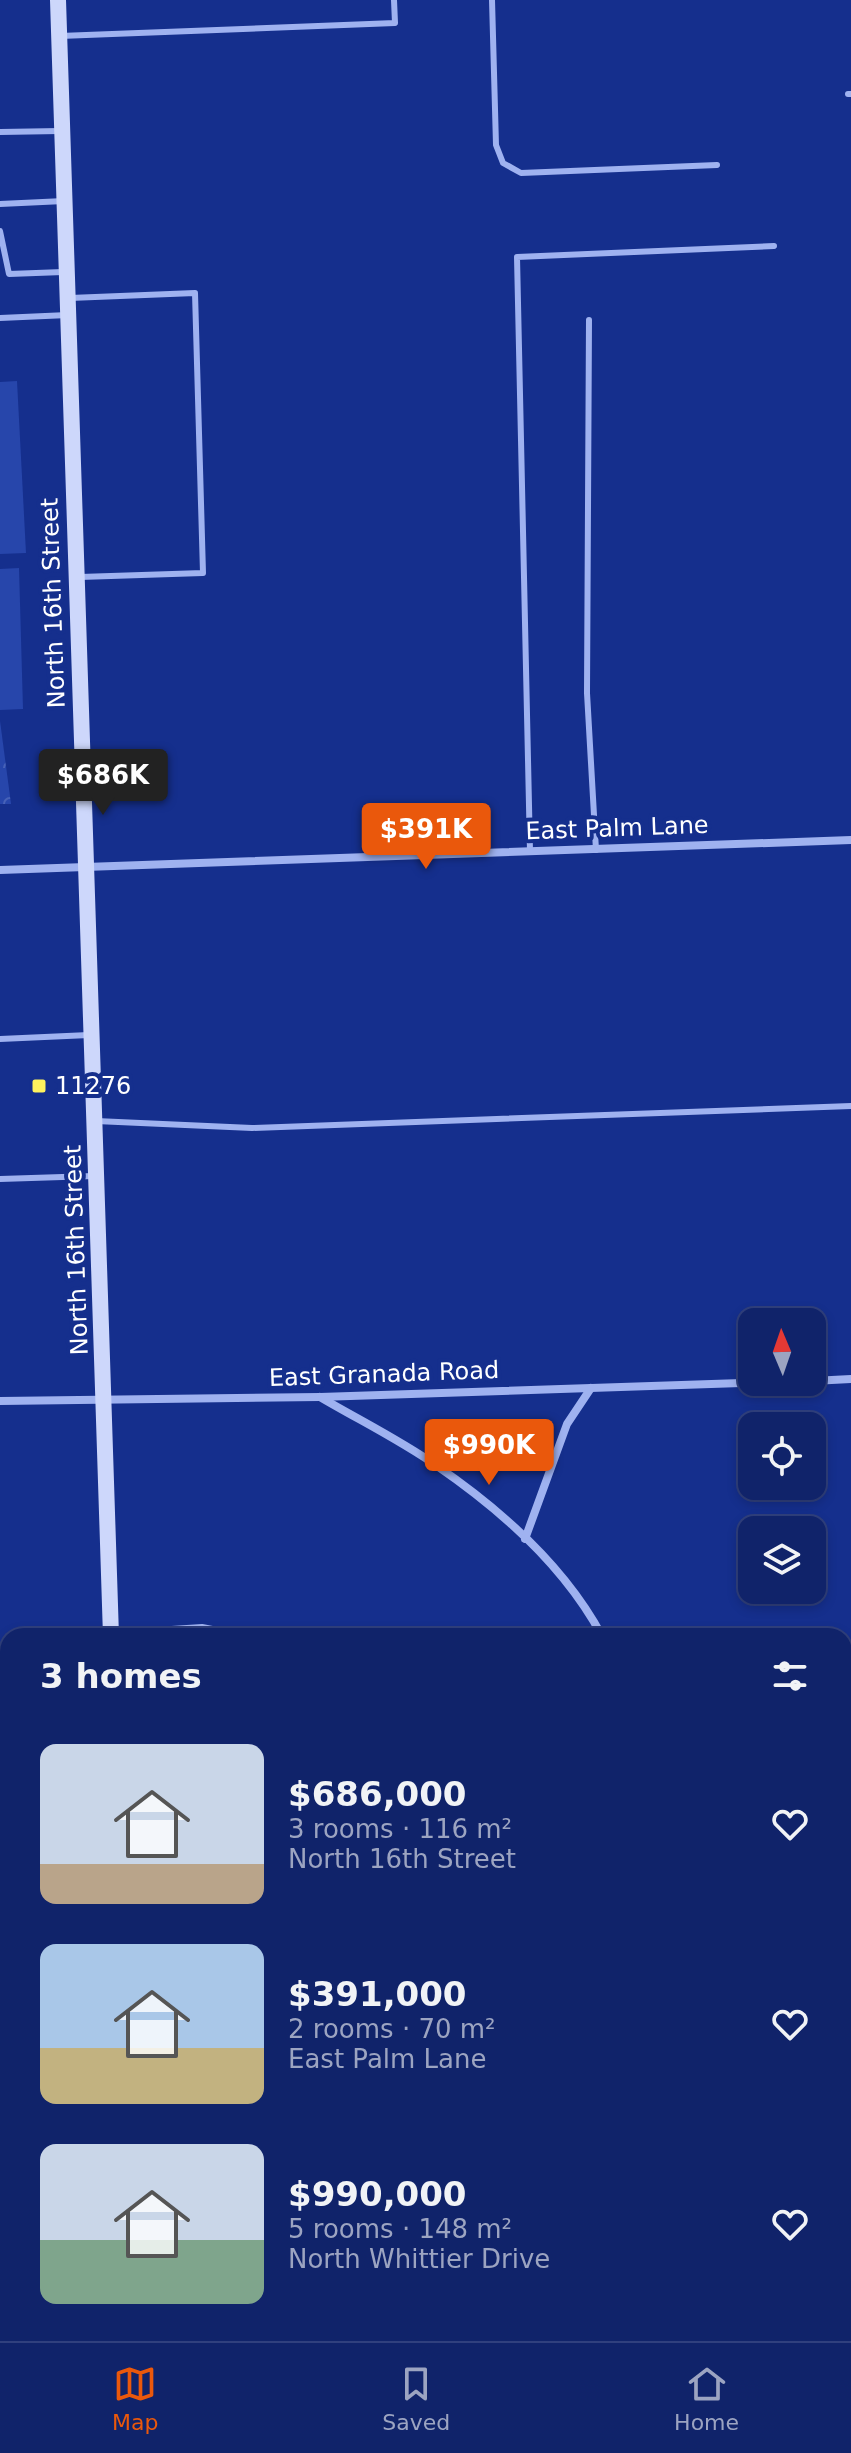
<!DOCTYPE html>
<html lang="en">
<head>
<meta charset="utf-8">
<style>
	:root { --surface:#10236a; --page:#1e2f72; --text:#f1f3f6; --muted:#9ca4c1; --line:#30407e; --accent:#ea580c }
	body { margin:0; font-family:"DejaVu Sans",sans-serif; background:var(--page); color:var(--text); height:100vh; display:flex; flex-direction:column; font-size:30px; white-space:nowrap }
	* { box-sizing:border-box; margin:0 }
	p { font-size:26px; color:var(--muted) }
	.icon { flex:none; width:44px; height:44px; fill:none; stroke:currentColor; stroke-width:2; stroke-linecap:round; stroke-linejoin:round }
	.map { position:relative; flex:1; overflow:hidden }
	.drawer { position:absolute; left:0px; top:1628px; width:852px; height:714px; display:flex; flex-direction:column; background:var(--surface); border-radius:24px 24px 0 0; box-shadow:0 4px 12px #0003,0 0 0 2px var(--line) }
	.drawer>* { flex:none }
	.needle { width:52px; rotate:358deg }
	.fabs { position:absolute; left:738px; top:1308px; display:grid; gap:16px }
	.fabs a { display:grid; place-items:center; width:88px; height:88px; border-radius:16px; background:var(--surface); box-shadow:0 4px 12px #0003,0 0 0 2px var(--line); font-size:40px }
	.price { position:absolute; translate:-50% -68px; padding:0 18px; border-radius:8px; background:var(--accent); color:#fff; font-size:26px; line-height:52px; filter:drop-shadow(0 2px 4px #0008) }
	.price::after { content:''; position:absolute; left:50%; top:48px; width:24px; height:18px; margin-left:-12px; background:inherit; clip-path:polygon(0 0,100% 0,50% 100%) }
	.price.selected { background:#222; color:#fff }
	ul { padding:0; list-style:none }
	li { display:flex; align-items:center; gap:24px; height:200px; padding:0 40px }
	li span { display:grid; place-items:center; flex:none; width:224px; height:160px; border-radius:16px; color:#555 }
	li>.icon { margin-inline-start:auto }
	span .icon { width:96px; height:96px; fill:#fffc; stroke-width:1 }
	li b { font-size:34px }
	h2 { display:flex; justify-content:space-between; align-items:center; height:96px; padding:0 40px; font-size:34px }
	.tabs { display:flex; justify-content:space-around; align-items:center; height:112px; border-top:2px solid var(--line); background:var(--surface); font-size:22px; color:var(--muted) }
	.tabs a { display:grid; justify-items:center; gap:4px }
	.tabs .selected { color:var(--accent) }
	.map>svg:first-child { display:block }
	.grass { fill:#2746ab }
	.park { fill:url(#park-crowns) }
	.lines { fill:none; stroke-linecap:round; stroke-linejoin:round }
	.service { stroke:#9fb2f0; stroke-width:6 }
	.minor { stroke:#9fb2f0; stroke-width:8 }
	.secondary { stroke:#cdd7fb; stroke-width:16 }
	.poi-dot { fill:#fff35e; stroke:#152f8d; stroke-width:3 }
	.labels { text-anchor:middle; dominant-baseline:central; stroke-width:8; stroke-linejoin:round; paint-order:stroke }
	.street-label { font-size:24px; fill:#fff; stroke:#152f8d }
	.poi-label { font-size:24px; fill:#fff; stroke:#152f8d; text-anchor:start }
</style>
</head>
<body>
<div class="map">
<svg width="851" height="2341" viewBox="0 0 851 2341">
	<defs>
		<pattern id="park-crowns" width="20" height="18" patternUnits="userSpaceOnUse" patternTransform="scale(2)"><rect width="20" height="18" fill="#2746ab"/><path d="M2 6a3 3 0 1 1 6 0M12 15a3 3 0 1 1 6 0" fill="none" stroke="#4762b8"/></pattern>
	</defs>
	<rect width="100%" height="100%" fill="#152f8d"/>
	<g class="grass">
		<polygon points="17,381 26,553 0,554 0,382"/>
		<polygon points="19,568 23,709 0,710 0,569"/>
	</g>
	<polygon class="park" points="0,721 11,804 0,804"/>
	<g class="lines">
		<g class="service">
			<polyline points="492,0 496,145 503,163 521,173 717,165"/>
			<polyline points="60,36 395,23 394,0"/>
			<polyline points="848,94 851,94"/>
			<polyline points="0,132 60,131"/>
			<polyline points="0,204 64,201"/>
			<polyline points="0,231 9,274 63,272"/>
			<polyline points="70,298 195,293 203,573 80,577"/>
			<polyline points="0,318 68,315"/>
			<polyline points="589,320 587,693 596,850"/>
			<polyline points="530,851 517,257 774,246"/>
			<polyline points="0,1039 89,1035"/>
			<polyline points="96,1121 252,1128 851,1106"/>
			<polyline points="0,1179 94,1176"/>
			<polyline points="111,1633 202,1627 248,1636"/>
			<polyline points="0,1772 5,1759"/>
		</g>
		<g class="minor">
			<polyline points="0,870 851,840"/>
			<polyline points="812,1381 851,1379"/>
			<path d="M320 1397C359 1420 400 1440 437 1466 501 1510 565 1567 602 1636"/>
			<polyline points="0,1401 320,1397 769,1382"/>
			<polyline points="525,1539 567,1424 591,1388"/>
			<polyline points="844,1913 851,1913"/>
			<polyline points="0,1935 8,1935"/>
			<polyline points="573,2334 574,2341"/>
			<polyline points="520,2341 529,2334"/>
		</g>
		<g class="secondary">
			<polyline points="58,0 111,1636"/>
			<polyline points="132,2334 132,2341"/>
		</g>
	</g>
	<rect class="poi-dot" x="31" y="1078" width="16" height="16" rx="4"/>
	<g class="labels">
		<g class="street-label">
			<text transform="translate(53 603) rotate(-92)">North 16th Street</text>
			<text transform="translate(617 828) rotate(-2)">East Palm Lane</text>
			<text transform="translate(76 1250) rotate(-92)">North 16th Street</text>
			<text transform="translate(384 1374) rotate(-2)">East Granada Road</text>
		</g>
		<g class="poi-label">
			<text x="55" y="1086">11276</text>
		</g>
	</g>
</svg>
<div class="fabs">
<a><svg class="needle" viewBox="-14 -14 28 28"><path d="M0-13l5 13h-10z" fill="#e53935"/><path d="M0 13l5-13h-10z" fill="#9ca4c1"/></svg></a>
<a><svg class="icon" aria-label="locate" viewBox="0 0 24 24"><circle cx="12" cy="12" r="6"/><path d="M12 2v4M12 18v4M2 12h4M18 12h4"/></svg></a>
<a><svg class="icon" aria-label="layers" viewBox="0 0 24 24"><path d="M12 4l9 5-9 5-9-5zM3 14l9 5 9-5"/></svg></a>
</div>
<b class="price selected" style="left:103px;top:817px">$686K</b>
<b class="price" style="left:426px;top:871px">$391K</b>
<b class="price" style="left:489px;top:1487px">$990K</b>
<section class="drawer">
<h2>3 homes<svg class="icon" aria-label="filters" viewBox="0 0 24 24"><path d="M4 7h16M4 17h16"/><circle cx="9" cy="7" r="2"/><circle cx="15" cy="17" r="2"/></svg></h2>
<ul>
<li><span style="background:linear-gradient(#c9d6e8 75%,#b9a48a 0)"><svg class="icon" aria-label="home" viewBox="0 0 24 24"><path d="M3 11l9-7 9 7M6 9v11h12V9"/></svg></span><div><b>$686,000</b><p>3 rooms · 116 m²</p><p>North 16th Street</p></div><svg class="icon" aria-label="heart" viewBox="0 0 24 24"><path d="M12 20l-8-8c-3-5 5-10 8-4 3-6 11-1 8 4z"/></svg></li>
<li><span style="background:linear-gradient(#a9c7e8 65%,#c2b280 0)"><svg class="icon" aria-label="home" viewBox="0 0 24 24"><path d="M3 11l9-7 9 7M6 9v11h12V9"/></svg></span><div><b>$391,000</b><p>2 rooms · 70 m²</p><p>East Palm Lane</p></div><svg class="icon" aria-label="heart" viewBox="0 0 24 24"><path d="M12 20l-8-8c-3-5 5-10 8-4 3-6 11-1 8 4z"/></svg></li>
<li><span style="background:linear-gradient(#c9d6e8 60%,#7fa58c 0)"><svg class="icon" aria-label="home" viewBox="0 0 24 24"><path d="M3 11l9-7 9 7M6 9v11h12V9"/></svg></span><div><b>$990,000</b><p>5 rooms · 148 m²</p><p>North Whittier Drive</p></div><svg class="icon" aria-label="heart" viewBox="0 0 24 24"><path d="M12 20l-8-8c-3-5 5-10 8-4 3-6 11-1 8 4z"/></svg></li>
</ul>
</section>
</div>
<nav class="tabs">
<a class="selected"><svg class="icon" aria-label="map" viewBox="0 0 24 24"><path d="M3 6l6-2 6 2 6-2v14l-6 2-6-2-6 2zM9 4v14M15 6v14"/></svg>Map</a>
<a><svg class="icon" aria-label="saved" viewBox="0 0 24 24"><path d="M7 4h10v16l-5-4-5 4z"/></svg>Saved</a>
<a><svg class="icon" aria-label="home" viewBox="0 0 24 24"><path d="M3 11l9-7 9 7M6 9v11h12V9"/></svg>Home</a>
</nav>
</body>
</html>
